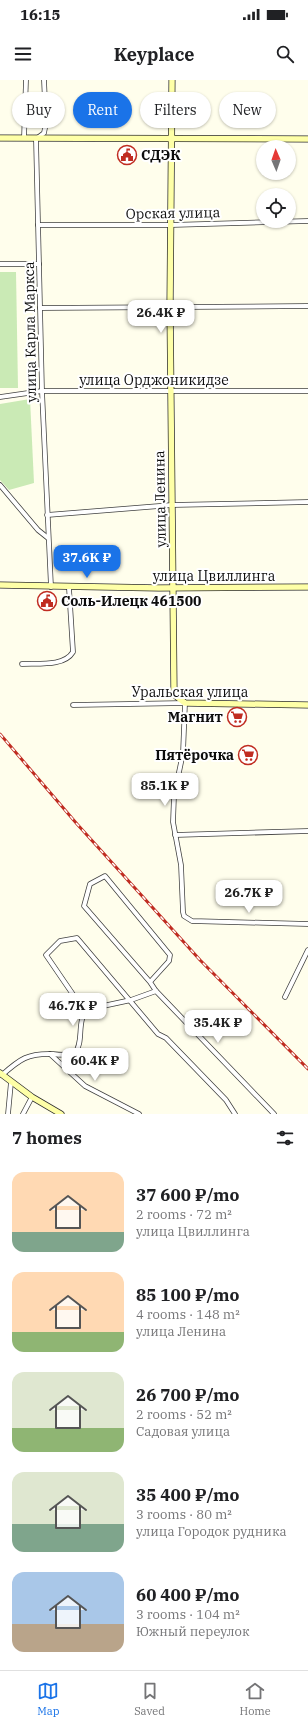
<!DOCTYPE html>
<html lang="en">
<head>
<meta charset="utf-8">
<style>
	:root { --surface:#fff; --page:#f6f6f6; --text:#202124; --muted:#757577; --line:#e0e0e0; --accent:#1a73e8 }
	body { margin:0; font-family:"IBM Plex Serif",serif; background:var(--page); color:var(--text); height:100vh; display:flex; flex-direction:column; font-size:15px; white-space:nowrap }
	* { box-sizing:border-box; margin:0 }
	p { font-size:13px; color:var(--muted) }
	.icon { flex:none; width:22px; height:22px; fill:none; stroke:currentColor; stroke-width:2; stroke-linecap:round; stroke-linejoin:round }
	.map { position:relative; height:1034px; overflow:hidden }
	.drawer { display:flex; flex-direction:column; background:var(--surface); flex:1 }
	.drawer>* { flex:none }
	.guide { position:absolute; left:12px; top:12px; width:284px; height:36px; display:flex; gap:8px }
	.needle { width:26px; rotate:358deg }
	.tools { position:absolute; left:256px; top:60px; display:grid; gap:8px }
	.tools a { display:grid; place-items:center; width:40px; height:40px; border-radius:50%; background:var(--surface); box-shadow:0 1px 3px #0004; font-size:20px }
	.price { position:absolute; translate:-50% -34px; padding:0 9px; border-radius:8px; background:#fff; color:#222; font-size:13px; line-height:26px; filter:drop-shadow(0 1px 2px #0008) }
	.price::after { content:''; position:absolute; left:50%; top:24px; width:12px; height:9px; margin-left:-6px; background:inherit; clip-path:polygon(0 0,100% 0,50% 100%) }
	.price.active { background:var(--accent); color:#fff }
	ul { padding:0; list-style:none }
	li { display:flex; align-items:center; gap:12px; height:100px; padding:0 12px }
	li span { display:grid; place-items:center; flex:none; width:112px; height:80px; border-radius:12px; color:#555 }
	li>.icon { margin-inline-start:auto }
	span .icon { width:48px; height:48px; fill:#fffc; stroke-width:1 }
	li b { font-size:17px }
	h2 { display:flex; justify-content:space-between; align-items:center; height:48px; padding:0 12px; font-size:17px }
	.pill { padding:0 14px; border-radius:18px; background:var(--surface); box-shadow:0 1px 3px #0004; font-size:14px; line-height:36px }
	.pill.active { background:var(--accent); color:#fff }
	.status { display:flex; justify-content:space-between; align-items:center; height:28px; padding:0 20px; background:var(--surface); direction:ltr }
	.status svg { height:11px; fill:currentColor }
	header { display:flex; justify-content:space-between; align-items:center; height:52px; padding:0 12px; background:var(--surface); font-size:18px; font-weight:700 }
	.tab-bar { display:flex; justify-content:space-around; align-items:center; height:56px; border-top:1px solid var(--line); background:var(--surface); font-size:11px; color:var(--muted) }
	.tab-bar a { display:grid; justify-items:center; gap:2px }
	.tab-bar .active { color:var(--accent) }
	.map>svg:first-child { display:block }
	.green { fill:#caeab5 }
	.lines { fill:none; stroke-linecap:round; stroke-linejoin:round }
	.street-casing { stroke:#404040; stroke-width:5.5 }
	.secondary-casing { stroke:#2f2f2f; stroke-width:7 }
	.street { stroke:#fff; stroke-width:4 }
	.secondary { stroke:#feffa7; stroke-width:5.5 }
	.rail-casing { stroke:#c02c21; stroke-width:3 }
	.rail { stroke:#fff; stroke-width:1.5; stroke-dasharray:4.5; stroke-linecap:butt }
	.labels { text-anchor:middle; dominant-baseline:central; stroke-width:4; stroke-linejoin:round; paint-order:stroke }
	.poi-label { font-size:14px; font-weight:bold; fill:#0d0d0d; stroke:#fff; text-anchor:start }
	.street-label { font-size:14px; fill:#0d0d0d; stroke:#fff }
</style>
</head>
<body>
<div class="status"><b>16:15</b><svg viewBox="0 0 49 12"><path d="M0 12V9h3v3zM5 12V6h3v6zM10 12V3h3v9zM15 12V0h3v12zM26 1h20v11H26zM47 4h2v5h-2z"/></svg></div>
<header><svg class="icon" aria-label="menu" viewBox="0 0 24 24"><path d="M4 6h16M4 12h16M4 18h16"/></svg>Keyplace<svg class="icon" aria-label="search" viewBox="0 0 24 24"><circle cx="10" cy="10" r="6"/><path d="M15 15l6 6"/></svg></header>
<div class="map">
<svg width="308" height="1034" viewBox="0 0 308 1034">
	<rect width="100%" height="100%" fill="#fffeec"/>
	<g class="green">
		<polygon points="0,192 16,192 18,308 0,308"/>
		<polygon points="30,319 34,403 9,410 0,400 0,324"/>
	</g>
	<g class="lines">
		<defs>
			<g id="street">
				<polyline points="44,0 46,43 44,53 36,59 42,311 51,507"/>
				<polyline points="24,58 26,0"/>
				<polyline points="38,145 171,145 308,141"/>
				<polyline points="0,184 39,184"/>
				<polyline points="40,228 308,226"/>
				<polyline points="0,317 42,311 308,311"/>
				<polyline points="0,405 38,450 48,458"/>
				<polyline points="47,435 172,425 308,422"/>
				<path d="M22 584C37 583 64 587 73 572L69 508"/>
				<polyline points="73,625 185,623 183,673 174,716 173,742 181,785 183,832 184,836 192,841 308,844"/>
				<polyline points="175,755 308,751"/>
				<polyline points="150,902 169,881 170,875 105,796 90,804 84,826 150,902 156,911 274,1034"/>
				<polyline points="285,917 308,870"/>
				<polyline points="85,932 46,875 60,861 77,858 158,954 166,958 226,1020 235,1034"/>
				<polyline points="50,974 85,1006 139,1034"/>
				<path d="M2 995C20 979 28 973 53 974 60 975 68 976 75 973 85 961 75 939 89 929L131 920 156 911"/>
				<polyline points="8,1034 11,1002"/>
				<polyline points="23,1034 32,1017"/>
			</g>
			<g id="secondary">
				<polyline points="172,0 170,227 174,610 176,616 185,623 308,625"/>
				<polyline points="0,58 308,59"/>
				<polyline points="0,505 159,508 308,507"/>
				<polyline points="0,993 32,1017 61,1034"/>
			</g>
		</defs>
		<use href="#street" class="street-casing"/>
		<use href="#secondary" class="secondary-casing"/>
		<use href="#street" class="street"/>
		<use href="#secondary" class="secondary"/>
		<defs>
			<polyline id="rail" points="0,654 77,744 200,880 308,989"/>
		</defs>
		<use href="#rail" class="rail-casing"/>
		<use href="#rail" class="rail"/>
	</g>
	<defs>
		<symbol id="civic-ring" viewBox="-11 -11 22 22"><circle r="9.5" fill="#fff" stroke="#c02c21" stroke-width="1.5"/><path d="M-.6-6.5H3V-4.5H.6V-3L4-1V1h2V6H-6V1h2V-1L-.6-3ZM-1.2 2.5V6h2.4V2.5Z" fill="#c02c21"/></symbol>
		<symbol id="supermarket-ring" viewBox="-11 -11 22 22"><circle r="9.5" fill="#fff" stroke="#c02c21" stroke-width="1.5"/><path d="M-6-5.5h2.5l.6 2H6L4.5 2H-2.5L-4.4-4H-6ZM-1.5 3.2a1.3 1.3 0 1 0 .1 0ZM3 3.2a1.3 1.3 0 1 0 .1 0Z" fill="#c02c21"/></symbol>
	</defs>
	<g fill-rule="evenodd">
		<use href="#civic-ring" x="116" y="64" width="22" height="22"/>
		<use href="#civic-ring" x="36" y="510" width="22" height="22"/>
		<use href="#supermarket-ring" x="226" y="626" width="22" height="22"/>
		<use href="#supermarket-ring" x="237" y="664" width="22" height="22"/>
	</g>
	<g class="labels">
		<g class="poi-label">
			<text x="141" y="75">СДЭК</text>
			<text x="61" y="521">Соль-Илецк 461500</text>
			<text x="223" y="637" text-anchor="end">Магнит</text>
			<text x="234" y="675" text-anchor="end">Пятёрочка</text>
		</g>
		<g class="street-label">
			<text transform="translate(173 133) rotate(-1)">Орская улица</text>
			<text transform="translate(30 252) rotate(-91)">улица Карла Маркса</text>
			<text x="154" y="300">улица Орджоникидзе</text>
			<text transform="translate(160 419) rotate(-91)">улица Ленина</text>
			<text x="214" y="496">улица Цвиллинга</text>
			<text x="190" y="612">Уральская улица</text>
		</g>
	</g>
</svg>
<div class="tools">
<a><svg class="needle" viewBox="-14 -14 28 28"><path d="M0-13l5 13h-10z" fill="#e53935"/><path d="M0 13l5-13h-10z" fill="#757577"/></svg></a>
<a><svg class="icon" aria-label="locate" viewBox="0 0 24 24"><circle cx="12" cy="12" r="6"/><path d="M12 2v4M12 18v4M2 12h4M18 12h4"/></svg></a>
</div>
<b class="price" style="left:161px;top:254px">26.4K ₽</b>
<b class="price active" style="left:87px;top:499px">37.6K ₽</b>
<b class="price" style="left:165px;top:727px">85.1K ₽</b>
<b class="price" style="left:249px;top:834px">26.7K ₽</b>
<b class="price" style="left:73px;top:947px">46.7K ₽</b>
<b class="price" style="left:218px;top:964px">35.4K ₽</b>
<b class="price" style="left:95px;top:1002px">60.4K ₽</b>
<div class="guide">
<a class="pill">Buy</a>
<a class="pill active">Rent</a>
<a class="pill">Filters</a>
<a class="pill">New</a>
</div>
</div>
<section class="drawer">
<h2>7 homes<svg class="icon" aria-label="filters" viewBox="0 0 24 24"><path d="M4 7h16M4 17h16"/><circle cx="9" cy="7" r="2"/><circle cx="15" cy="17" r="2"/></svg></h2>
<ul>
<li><span style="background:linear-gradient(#ffd9b3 75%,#7fa58c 0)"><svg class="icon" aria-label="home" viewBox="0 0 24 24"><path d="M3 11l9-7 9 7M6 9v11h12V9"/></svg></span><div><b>37 600 ₽/mo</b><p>2 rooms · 72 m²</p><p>улица Цвиллинга</p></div></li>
<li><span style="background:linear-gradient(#ffd9b3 75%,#8fb573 0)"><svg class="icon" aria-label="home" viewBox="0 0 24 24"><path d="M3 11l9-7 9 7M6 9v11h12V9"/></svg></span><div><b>85 100 ₽/mo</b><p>4 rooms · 148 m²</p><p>улица Ленина</p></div></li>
<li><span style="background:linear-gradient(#dfe7d0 70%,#8fb573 0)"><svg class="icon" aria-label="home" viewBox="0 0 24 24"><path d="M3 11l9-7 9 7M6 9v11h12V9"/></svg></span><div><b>26 700 ₽/mo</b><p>2 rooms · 52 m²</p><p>Садовая улица</p></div></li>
<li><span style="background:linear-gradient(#dfe7d0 65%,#7fa58c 0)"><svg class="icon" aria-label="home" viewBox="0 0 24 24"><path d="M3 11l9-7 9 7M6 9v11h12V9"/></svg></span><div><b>35 400 ₽/mo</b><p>3 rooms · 80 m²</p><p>улица Городок рудника</p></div></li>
<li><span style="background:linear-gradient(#a9c7e8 65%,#b9a48a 0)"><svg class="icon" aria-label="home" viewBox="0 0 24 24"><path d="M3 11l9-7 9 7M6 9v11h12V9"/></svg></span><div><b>60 400 ₽/mo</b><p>3 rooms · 104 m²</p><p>Южный переулок</p></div></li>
</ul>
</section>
<nav class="tab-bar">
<a class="active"><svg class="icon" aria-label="map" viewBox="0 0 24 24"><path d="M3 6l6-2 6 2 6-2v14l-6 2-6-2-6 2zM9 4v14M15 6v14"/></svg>Map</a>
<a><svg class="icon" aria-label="saved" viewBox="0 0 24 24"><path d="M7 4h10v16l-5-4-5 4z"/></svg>Saved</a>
<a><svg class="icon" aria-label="home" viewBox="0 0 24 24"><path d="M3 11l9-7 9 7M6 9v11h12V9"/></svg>Home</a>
</nav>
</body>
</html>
